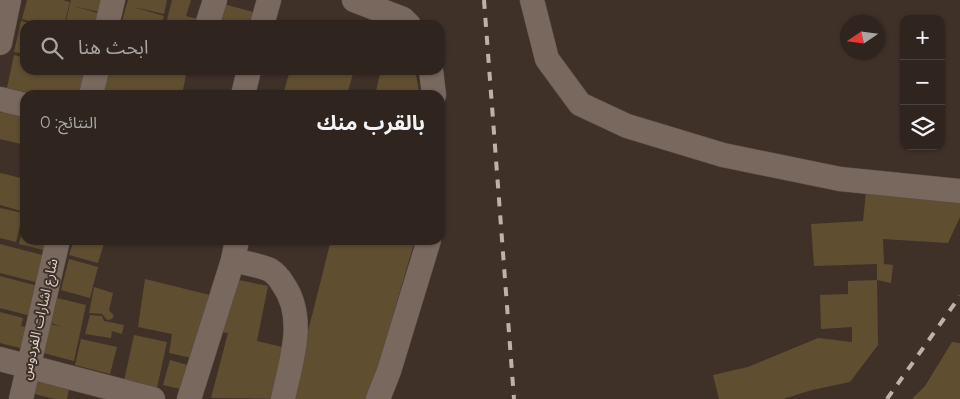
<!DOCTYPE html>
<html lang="ar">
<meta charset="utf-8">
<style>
body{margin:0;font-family:Montserrat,"Noto Sans Arabic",sans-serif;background:#382d27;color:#f1f3f6;direction:rtl}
.controls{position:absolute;right:15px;top:15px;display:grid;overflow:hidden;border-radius:10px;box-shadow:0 1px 4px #0004}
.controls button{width:45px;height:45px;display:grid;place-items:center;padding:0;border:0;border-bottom:1px solid #4b423c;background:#30251e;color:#f1f3f6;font:25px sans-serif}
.compass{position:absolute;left:840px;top:15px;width:45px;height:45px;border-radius:50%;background:#30251e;box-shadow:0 1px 4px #0004;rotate:257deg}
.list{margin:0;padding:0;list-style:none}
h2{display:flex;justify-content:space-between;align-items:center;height:65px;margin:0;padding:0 20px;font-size:21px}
h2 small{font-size:16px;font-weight:400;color:#a8a5a4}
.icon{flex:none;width:28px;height:28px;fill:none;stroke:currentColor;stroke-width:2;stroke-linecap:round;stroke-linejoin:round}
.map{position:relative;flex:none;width:960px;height:399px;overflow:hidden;direction:ltr}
.search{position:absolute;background:#30251e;box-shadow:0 1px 4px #0004;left:20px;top:20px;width:425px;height:55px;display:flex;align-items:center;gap:12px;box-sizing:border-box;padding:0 18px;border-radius:15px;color:#a8a5a4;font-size:19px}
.panel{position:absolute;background:#30251e;box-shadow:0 1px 4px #0004;left:20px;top:90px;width:425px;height:155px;border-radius:15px;direction:rtl}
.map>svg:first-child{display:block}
</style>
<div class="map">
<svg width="960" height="399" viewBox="0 0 960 399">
<rect width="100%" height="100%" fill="#403128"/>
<g fill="#604e31">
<path d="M 27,0 L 63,0 L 70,2 L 64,25 L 44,25 L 22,19 Z"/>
<path d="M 71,0 L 107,0 L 104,13 L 73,6 L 105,15 L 102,25 L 65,25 Z"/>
<path d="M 128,0 L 167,0 L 164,14 L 133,7 L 164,16 L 161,25 L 121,25 Z"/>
<path d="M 172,0 L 191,0 L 186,16 L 199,19 L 197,25 L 166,24 Z"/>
<path d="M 220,3 L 257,13 L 254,25 L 214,25 Z"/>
<path d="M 21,21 L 33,24 L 25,25 L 25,54 L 14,52 Z"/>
<path d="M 14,55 L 25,58 L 25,70 L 79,70 L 93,73 L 88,95 L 39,95 L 7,88 Z"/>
<path d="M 99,70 L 187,70 L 182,95 L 95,95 Z"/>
<path d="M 290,70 L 354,70 L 347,95 L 283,95 Z"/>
<path d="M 381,70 L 415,70 L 419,91 L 429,93 L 429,95 L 375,95 Z"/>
<path d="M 2,106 L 25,111 L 25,145 L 0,139 L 0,114 Z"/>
<path d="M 0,173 L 25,179 L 25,212 L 0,205 Z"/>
<path d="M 866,192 L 960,198 L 960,217 L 948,243 L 883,239 L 884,264 L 893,265 L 891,283 L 877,280 L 877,264 L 814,266 L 811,224 L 863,221 Z"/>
<path d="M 0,208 L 23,213 L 16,242 L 0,238 Z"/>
<path d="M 24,223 L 25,240 L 50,240 L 48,251 L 19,244 Z"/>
<path d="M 74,240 L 105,240 L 98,263 L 69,255 Z"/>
<path d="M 331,240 L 415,240 L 387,336 L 373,399 L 291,399 Z"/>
<path d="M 0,244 L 46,256 L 39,283 L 0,273 Z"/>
<path d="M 69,259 L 98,267 L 90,298 L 61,290 Z"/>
<path d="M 0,276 L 38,286 L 31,316 L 0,308 Z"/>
<path d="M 145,279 L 214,296 L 197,359 L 169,353 L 172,334 L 138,327 Z"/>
<path d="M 233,279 L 268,286 L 257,341 L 299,351 L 287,399 L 211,398 L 228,333 L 221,332 Z"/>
<path d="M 877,280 L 878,345 L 850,382 L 812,390 L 783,399 L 719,399 L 713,375 L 748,367 L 818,338 L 852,342 L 852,327 L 821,329 L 820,295 L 848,294 L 848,281 Z"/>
<path d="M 94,287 L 113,293 L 109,310 L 114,316 L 112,319 L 107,320 L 102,314 L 89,313 Z"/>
<path d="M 57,298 L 86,305 L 74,361 L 43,353 L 50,324 L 63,327 L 51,323 Z"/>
<path d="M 0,312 L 23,318 L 21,326 L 29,328 L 24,349 L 0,343 Z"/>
<path d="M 90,315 L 102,316 L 104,321 L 124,325 L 122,334 L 112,331 L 111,338 L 85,334 Z"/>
<path d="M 134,335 L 167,342 L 157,388 L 124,381 Z"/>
<path d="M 81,339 L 117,347 L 110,374 L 75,365 Z"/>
<path d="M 952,342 L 960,343 L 960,399 L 912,399 L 925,386 Z"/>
<path d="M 170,360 L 191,366 L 185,390 L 163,385 Z"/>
<path d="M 37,371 L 70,384 L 67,399 L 54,399 L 31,393 Z"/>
</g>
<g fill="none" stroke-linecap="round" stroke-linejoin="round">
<g stroke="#594d46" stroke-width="25">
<g id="street">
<path d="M 354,0 L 403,19 L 409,25"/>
<path d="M 532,0 L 547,59 L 580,104 L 627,126 L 723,155 L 840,179 L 960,191"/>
<path d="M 107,25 L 113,0"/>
<path d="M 207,25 L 215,0"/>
<path d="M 262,25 L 269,0"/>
<path d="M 0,43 L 9,0"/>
<path d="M 431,70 L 434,95"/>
<path d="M 91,95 L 97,70"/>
<path d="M 243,95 L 249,70"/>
<path d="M 0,99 L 25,105"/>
<path d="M 233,260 C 244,263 259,265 270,270 C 275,273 280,279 283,284 C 307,318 291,361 283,399"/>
<path d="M 0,359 L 153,399"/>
<path d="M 21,399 L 58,240"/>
<path d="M 189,399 L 233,260 L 237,240"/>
<path d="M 378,399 L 389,371 L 429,240"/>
</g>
</g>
<use href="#street" stroke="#78685e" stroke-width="24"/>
<g stroke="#bcb2ab" stroke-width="4" stroke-dasharray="9 9" stroke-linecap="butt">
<path d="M 484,0 L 514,399"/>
<path d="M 887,399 L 960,296"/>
</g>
</g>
<g text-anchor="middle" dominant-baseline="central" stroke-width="4" stroke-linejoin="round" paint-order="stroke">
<g font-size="14" fill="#dcd3cd" stroke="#403128">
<text transform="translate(39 319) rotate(-77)">شارع اشارات الفردوس</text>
</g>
</g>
</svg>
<div class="controls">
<button>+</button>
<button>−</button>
<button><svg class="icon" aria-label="layers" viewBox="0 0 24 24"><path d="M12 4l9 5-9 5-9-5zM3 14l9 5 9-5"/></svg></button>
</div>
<svg class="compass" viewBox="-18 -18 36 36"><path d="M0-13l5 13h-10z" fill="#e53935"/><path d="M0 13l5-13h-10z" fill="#a8a5a4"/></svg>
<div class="search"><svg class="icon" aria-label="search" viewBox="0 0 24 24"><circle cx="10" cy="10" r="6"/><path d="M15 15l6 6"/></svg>ابحث هنا</div>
<section class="panel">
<h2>بالقرب منك<small>النتائج: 0</small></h2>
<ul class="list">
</ul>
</section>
</div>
